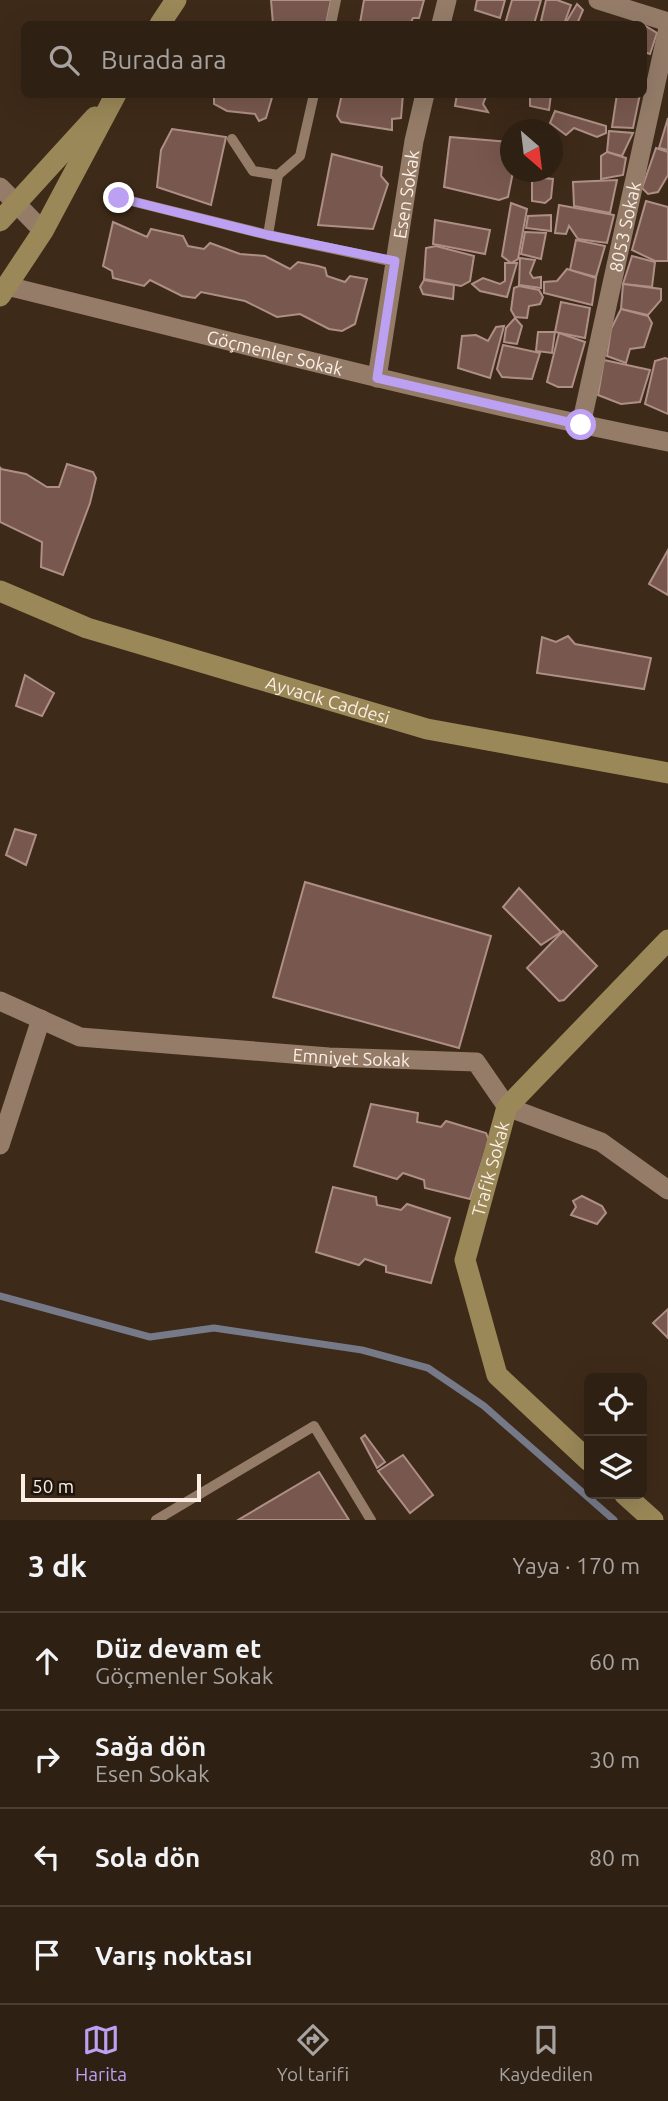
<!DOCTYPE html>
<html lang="tr">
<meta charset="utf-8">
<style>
body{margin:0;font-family:Ubuntu,sans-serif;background:#3a2d21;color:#f1f3f6}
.controls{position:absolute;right:21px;bottom:21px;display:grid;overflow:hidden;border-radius:10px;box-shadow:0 7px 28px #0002}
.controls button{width:63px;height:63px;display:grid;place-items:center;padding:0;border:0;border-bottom:2px solid #493e33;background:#2e2013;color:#f1f3f6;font:35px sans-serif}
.compass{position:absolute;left:500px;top:119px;width:63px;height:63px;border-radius:50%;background:#2e2013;box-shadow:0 7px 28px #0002;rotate:152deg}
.scale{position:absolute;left:21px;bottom:18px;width:180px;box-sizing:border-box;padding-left:7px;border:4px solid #fceee4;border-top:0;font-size:19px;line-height:24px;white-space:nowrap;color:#fceee4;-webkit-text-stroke:5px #1e150d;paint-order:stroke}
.stop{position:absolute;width:21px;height:21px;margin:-16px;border:5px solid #bca0f2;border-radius:50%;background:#fff}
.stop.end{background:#bca0f2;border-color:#fff;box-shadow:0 2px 7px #0008}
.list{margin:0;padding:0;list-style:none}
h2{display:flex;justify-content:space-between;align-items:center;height:91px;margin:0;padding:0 28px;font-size:30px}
h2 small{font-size:23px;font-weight:400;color:#a7a3a0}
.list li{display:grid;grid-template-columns:46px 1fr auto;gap:21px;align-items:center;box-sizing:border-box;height:98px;padding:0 28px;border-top:2px solid #493e33}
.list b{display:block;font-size:26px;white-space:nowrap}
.list p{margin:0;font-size:23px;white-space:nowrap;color:#a7a3a0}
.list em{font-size:23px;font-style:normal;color:#a7a3a0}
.icon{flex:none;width:38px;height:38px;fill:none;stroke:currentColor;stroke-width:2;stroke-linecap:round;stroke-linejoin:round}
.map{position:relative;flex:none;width:668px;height:1520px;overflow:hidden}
.search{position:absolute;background:#2e2013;box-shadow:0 7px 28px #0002;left:21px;right:21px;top:21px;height:77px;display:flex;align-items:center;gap:18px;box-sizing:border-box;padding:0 24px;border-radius:10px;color:#a7a3a0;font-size:26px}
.sheet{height:483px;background:#2e2013}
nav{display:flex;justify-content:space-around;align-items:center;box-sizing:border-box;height:98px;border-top:2px solid #493e33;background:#2e2013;font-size:19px;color:#a7a3a0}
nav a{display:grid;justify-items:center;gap:4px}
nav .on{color:#bca0f2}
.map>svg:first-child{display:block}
</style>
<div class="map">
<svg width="668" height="1520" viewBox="0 0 668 1520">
<rect width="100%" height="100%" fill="#3e2a19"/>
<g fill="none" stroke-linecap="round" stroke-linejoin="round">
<path stroke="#757988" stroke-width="7" d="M 0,1296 L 150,1337 L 214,1328 L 362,1350 L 428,1368 L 484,1406 L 614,1520"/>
</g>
<g fill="#78584e" stroke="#ae8f85" stroke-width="2">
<path d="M 271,0 L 331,0 L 326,24 L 273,24 Z"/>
<path d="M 364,0 L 424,0 L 419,18 L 413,18 L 410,24 L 360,23 Z"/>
<path d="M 477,0 L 505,0 L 500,18 L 475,10 Z"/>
<path d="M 512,0 L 541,0 L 534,24 L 505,24 Z"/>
<path d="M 546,0 L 557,0 L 571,5 L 564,24 L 550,24 L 541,21 Z"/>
<path d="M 577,4 L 583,10 L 577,24 L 565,24 Z"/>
<path d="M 644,25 L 657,33 L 650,54 L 644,52 Z"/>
<path d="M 214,94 L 273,94 L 266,118 L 259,121 L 255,114 L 227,111 L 214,104 Z"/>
<path d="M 342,94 L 403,94 L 401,118 L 392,119 L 392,130 L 341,122 L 337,116 Z"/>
<path d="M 457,94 L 487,94 L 483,104 L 488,112 L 455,106 Z"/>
<path d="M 530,94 L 551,94 L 549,110 L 530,106 Z"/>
<path d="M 617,94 L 640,94 L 633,128 L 612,127 Z"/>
<path d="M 555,111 L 606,126 L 606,133 L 597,137 L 574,128 L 566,135 L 550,123 Z"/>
<path d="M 668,118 L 668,150 L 659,148 Z"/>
<path d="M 172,129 L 226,137 L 211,205 L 157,187 L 161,150 Z"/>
<path d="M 609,131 L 633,133 L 622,156 L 607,152 Z"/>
<path d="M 450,137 L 510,142 L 510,172 L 513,172 L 508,197 L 499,200 L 444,187 Z"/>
<path d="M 656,148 L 668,152 L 668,175 L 658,192 L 648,194 L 642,188 Z"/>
<path d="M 607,152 L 626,158 L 623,175 L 601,179 L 601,156 Z"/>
<path d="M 332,154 L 382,167 L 381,176 L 388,184 L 373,229 L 318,225 Z"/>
<path d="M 532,177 L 553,179 L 551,198 L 545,203 L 532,201 Z"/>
<path d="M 617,180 L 610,213 L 574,206 L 573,182 Z"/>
<path d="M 646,201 L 668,207 L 668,261 L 655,261 L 632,250 Z"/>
<path d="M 511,203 L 527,209 L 518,259 L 511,263 L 502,256 Z"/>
<path d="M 559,205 L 614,215 L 607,243 L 578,239 L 569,226 L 566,234 L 555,233 Z"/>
<path d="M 551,215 L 551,231 L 526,228 L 528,216 Z"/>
<path d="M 435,220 L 490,230 L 485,254 L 433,244 Z"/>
<path d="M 113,222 L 147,237 L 151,229 L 183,236 L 188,246 L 204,249 L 210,243 L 240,254 L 265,256 L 290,269 L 298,262 L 318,266 L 325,268 L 327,276 L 345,282 L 350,276 L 367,279 L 355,324 L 342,331 L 329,329 L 300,314 L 277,317 L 245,301 L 201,292 L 195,298 L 182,296 L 150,280 L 144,286 L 113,278 L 112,271 L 103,266 Z"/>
<path d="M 525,232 L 546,233 L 541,259 L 521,254 Z"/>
<path d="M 576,240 L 605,246 L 596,277 L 570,270 Z"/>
<path d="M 436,246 L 474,256 L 470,281 L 461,286 L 424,279 L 426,248 Z"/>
<path d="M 632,256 L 655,262 L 652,287 L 623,284 Z"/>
<path d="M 520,258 L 535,260 L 530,273 L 533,278 L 541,277 L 541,288 L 519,285 Z"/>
<path d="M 505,263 L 517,263 L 507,297 L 480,291 L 472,284 L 483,278 L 500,284 L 505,281 Z"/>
<path d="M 567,269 L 596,278 L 592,305 L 544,293 L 544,282 L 557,281 Z"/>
<path d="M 424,280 L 454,285 L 453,299 L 423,294 L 420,287 Z"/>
<path d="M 623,284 L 661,289 L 661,300 L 648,315 L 621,309 Z"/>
<path d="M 519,286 L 539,290 L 543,297 L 540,304 L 529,306 L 527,318 L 515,317 L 511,310 L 514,288 Z"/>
<path d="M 561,302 L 590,308 L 585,338 L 555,332 Z"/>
<path d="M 621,309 L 648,316 L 652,323 L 644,347 L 630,349 L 626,363 L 607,356 L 611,329 Z"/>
<path d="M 515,318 L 522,326 L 517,344 L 504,342 L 506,328 Z"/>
<path d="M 504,326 L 490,378 L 458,368 L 462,336 L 476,335 L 488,341 L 496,327 Z"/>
<path d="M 538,332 L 555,332 L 552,353 L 536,351 Z"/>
<path d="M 559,333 L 585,342 L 572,387 L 558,387 L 547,382 Z"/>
<path d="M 503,345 L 540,353 L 532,379 L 502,377 L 497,369 Z"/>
<path d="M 665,358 L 668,359 L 668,414 L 645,404 L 655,361 Z"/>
<path d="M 604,360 L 650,370 L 640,402 L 621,404 L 598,395 Z"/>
<path d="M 67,464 L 93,472 L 96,478 L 90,503 L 63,575 L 41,567 L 42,542 L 0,522 L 0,467 L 1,469 L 26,474 L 47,487 L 59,487 Z"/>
<path d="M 668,550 L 668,595 L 649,584 Z"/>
<path d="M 568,636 L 575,644 L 651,658 L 644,689 L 537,673 L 542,637 L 556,642 Z"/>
<path d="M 25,675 L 54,693 L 42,716 L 16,706 Z"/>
<path d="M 15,829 L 36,835 L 26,865 L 6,855 Z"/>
<path d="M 305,882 L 491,936 L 459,1048 L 273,997 Z"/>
<path d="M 519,888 L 561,932 L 541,945 L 503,907 Z"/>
<path d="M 563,931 L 597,966 L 564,1000 L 559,1001 L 527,968 Z"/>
<path d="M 371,1104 L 418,1113 L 417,1122 L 441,1127 L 446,1121 L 486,1133 L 489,1140 L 470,1199 L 425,1188 L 424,1180 L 403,1173 L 397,1179 L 354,1166 Z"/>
<path d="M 333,1187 L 376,1197 L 377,1205 L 401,1210 L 407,1204 L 450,1218 L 431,1283 L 386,1272 L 386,1266 L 365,1259 L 359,1265 L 316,1252 Z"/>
<path d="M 582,1196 L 602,1206 L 606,1213 L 597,1224 L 571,1215 L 576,1207 L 573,1201 Z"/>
<path d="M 668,1309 L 668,1338 L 653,1323 Z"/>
<path d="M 365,1435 L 385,1462 L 377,1468 L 361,1438 Z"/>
<path d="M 403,1455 L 433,1495 L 410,1513 L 378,1471 Z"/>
<path d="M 319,1472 L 349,1520 L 238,1520 Z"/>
</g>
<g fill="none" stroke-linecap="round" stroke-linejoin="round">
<g stroke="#947c68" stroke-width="10">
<path d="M 331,24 L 336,0"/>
<path d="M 314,94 L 300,156 L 278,175 L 268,235 L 395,262"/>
<path d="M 232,139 L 253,171 L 278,175"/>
<path d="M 119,198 L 268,235"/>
<path d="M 156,1520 L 314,1426 L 371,1520"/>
</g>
<g stroke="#947c68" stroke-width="19">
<path d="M 598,0 L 668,22"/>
<path d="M 441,24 L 447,0"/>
<path d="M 0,187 L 43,231"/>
<path id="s1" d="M 7,286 C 227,340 446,398 668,442"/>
<path id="s2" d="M 377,378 L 414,141 L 425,94"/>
<path id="s3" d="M 581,425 L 668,28"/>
<path id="s4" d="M 0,1001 L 80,1037 L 329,1057 L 476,1062 L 507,1107 L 601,1142 L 668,1190"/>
<path d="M 0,1145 L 41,1019"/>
</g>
<g stroke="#9a8858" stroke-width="21">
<path d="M 160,24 L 176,0"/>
<path d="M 0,221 L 95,117"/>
<path d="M 0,296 L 43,231 L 116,94"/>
<path id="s5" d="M 0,591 L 87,628 L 427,729 L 668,773"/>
<path id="s6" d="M 589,1461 L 497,1375 L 465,1260 L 507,1107 L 668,940"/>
<path d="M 624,1494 L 653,1520"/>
</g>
</g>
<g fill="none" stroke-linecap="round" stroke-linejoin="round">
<path stroke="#bca0f2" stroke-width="9" d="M 119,198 L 268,235 L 395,261 L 377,378 L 581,425"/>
</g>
<g text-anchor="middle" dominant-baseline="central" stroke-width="5" stroke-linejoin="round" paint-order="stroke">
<g font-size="18" fill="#fceee4" stroke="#1e150d">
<text stroke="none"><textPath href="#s2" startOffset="186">Esen Sokak</textPath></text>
<text stroke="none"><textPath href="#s3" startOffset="203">8053 Sokak</textPath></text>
<text stroke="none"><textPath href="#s1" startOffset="276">Göçmenler Sokak</textPath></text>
<text stroke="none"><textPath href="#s5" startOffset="346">Ayvacık Caddesi</textPath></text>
<text stroke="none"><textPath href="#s4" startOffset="360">Emniyet Sokak</textPath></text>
<text stroke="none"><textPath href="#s6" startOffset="340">Trafik Sokak</textPath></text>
</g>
</g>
</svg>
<div class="controls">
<button><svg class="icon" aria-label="locate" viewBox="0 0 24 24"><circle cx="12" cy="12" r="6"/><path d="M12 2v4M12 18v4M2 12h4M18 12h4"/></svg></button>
<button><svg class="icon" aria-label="layers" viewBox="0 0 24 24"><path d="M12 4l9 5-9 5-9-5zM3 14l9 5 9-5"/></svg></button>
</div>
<svg class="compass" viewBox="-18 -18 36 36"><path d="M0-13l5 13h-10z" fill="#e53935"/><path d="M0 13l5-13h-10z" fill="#a7a3a0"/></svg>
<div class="scale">50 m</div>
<div class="stop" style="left:581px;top:425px"></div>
<div class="stop end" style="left:119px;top:198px"></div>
<div class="search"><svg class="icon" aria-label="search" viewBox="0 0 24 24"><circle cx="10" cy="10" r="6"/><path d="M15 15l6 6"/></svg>Burada ara</div>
</div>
<section class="sheet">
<h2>3 dk<small>Yaya · 170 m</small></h2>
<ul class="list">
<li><svg class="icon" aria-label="ahead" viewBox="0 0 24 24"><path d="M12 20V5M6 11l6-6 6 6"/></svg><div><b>Düz devam et</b><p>Göçmenler Sokak</p></div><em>60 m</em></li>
<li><svg class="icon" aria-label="right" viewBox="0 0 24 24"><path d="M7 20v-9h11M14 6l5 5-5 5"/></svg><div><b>Sağa dön</b><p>Esen Sokak</p></div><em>30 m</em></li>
<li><svg class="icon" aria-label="left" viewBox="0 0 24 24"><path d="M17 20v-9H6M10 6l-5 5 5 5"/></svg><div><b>Sola dön</b></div><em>80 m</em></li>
<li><svg class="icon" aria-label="arrive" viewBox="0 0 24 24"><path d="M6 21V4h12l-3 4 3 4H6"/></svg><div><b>Varış noktası</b></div></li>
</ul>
</section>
<nav>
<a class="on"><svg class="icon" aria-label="map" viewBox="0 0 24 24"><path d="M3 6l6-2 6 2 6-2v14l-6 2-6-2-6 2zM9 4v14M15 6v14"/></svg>Harita</a>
<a><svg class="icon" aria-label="directions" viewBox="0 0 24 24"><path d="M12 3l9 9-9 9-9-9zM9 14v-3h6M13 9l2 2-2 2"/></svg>Yol tarifi</a>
<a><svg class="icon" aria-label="saved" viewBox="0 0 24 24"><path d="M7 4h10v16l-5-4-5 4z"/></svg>Kaydedilen</a>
</nav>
